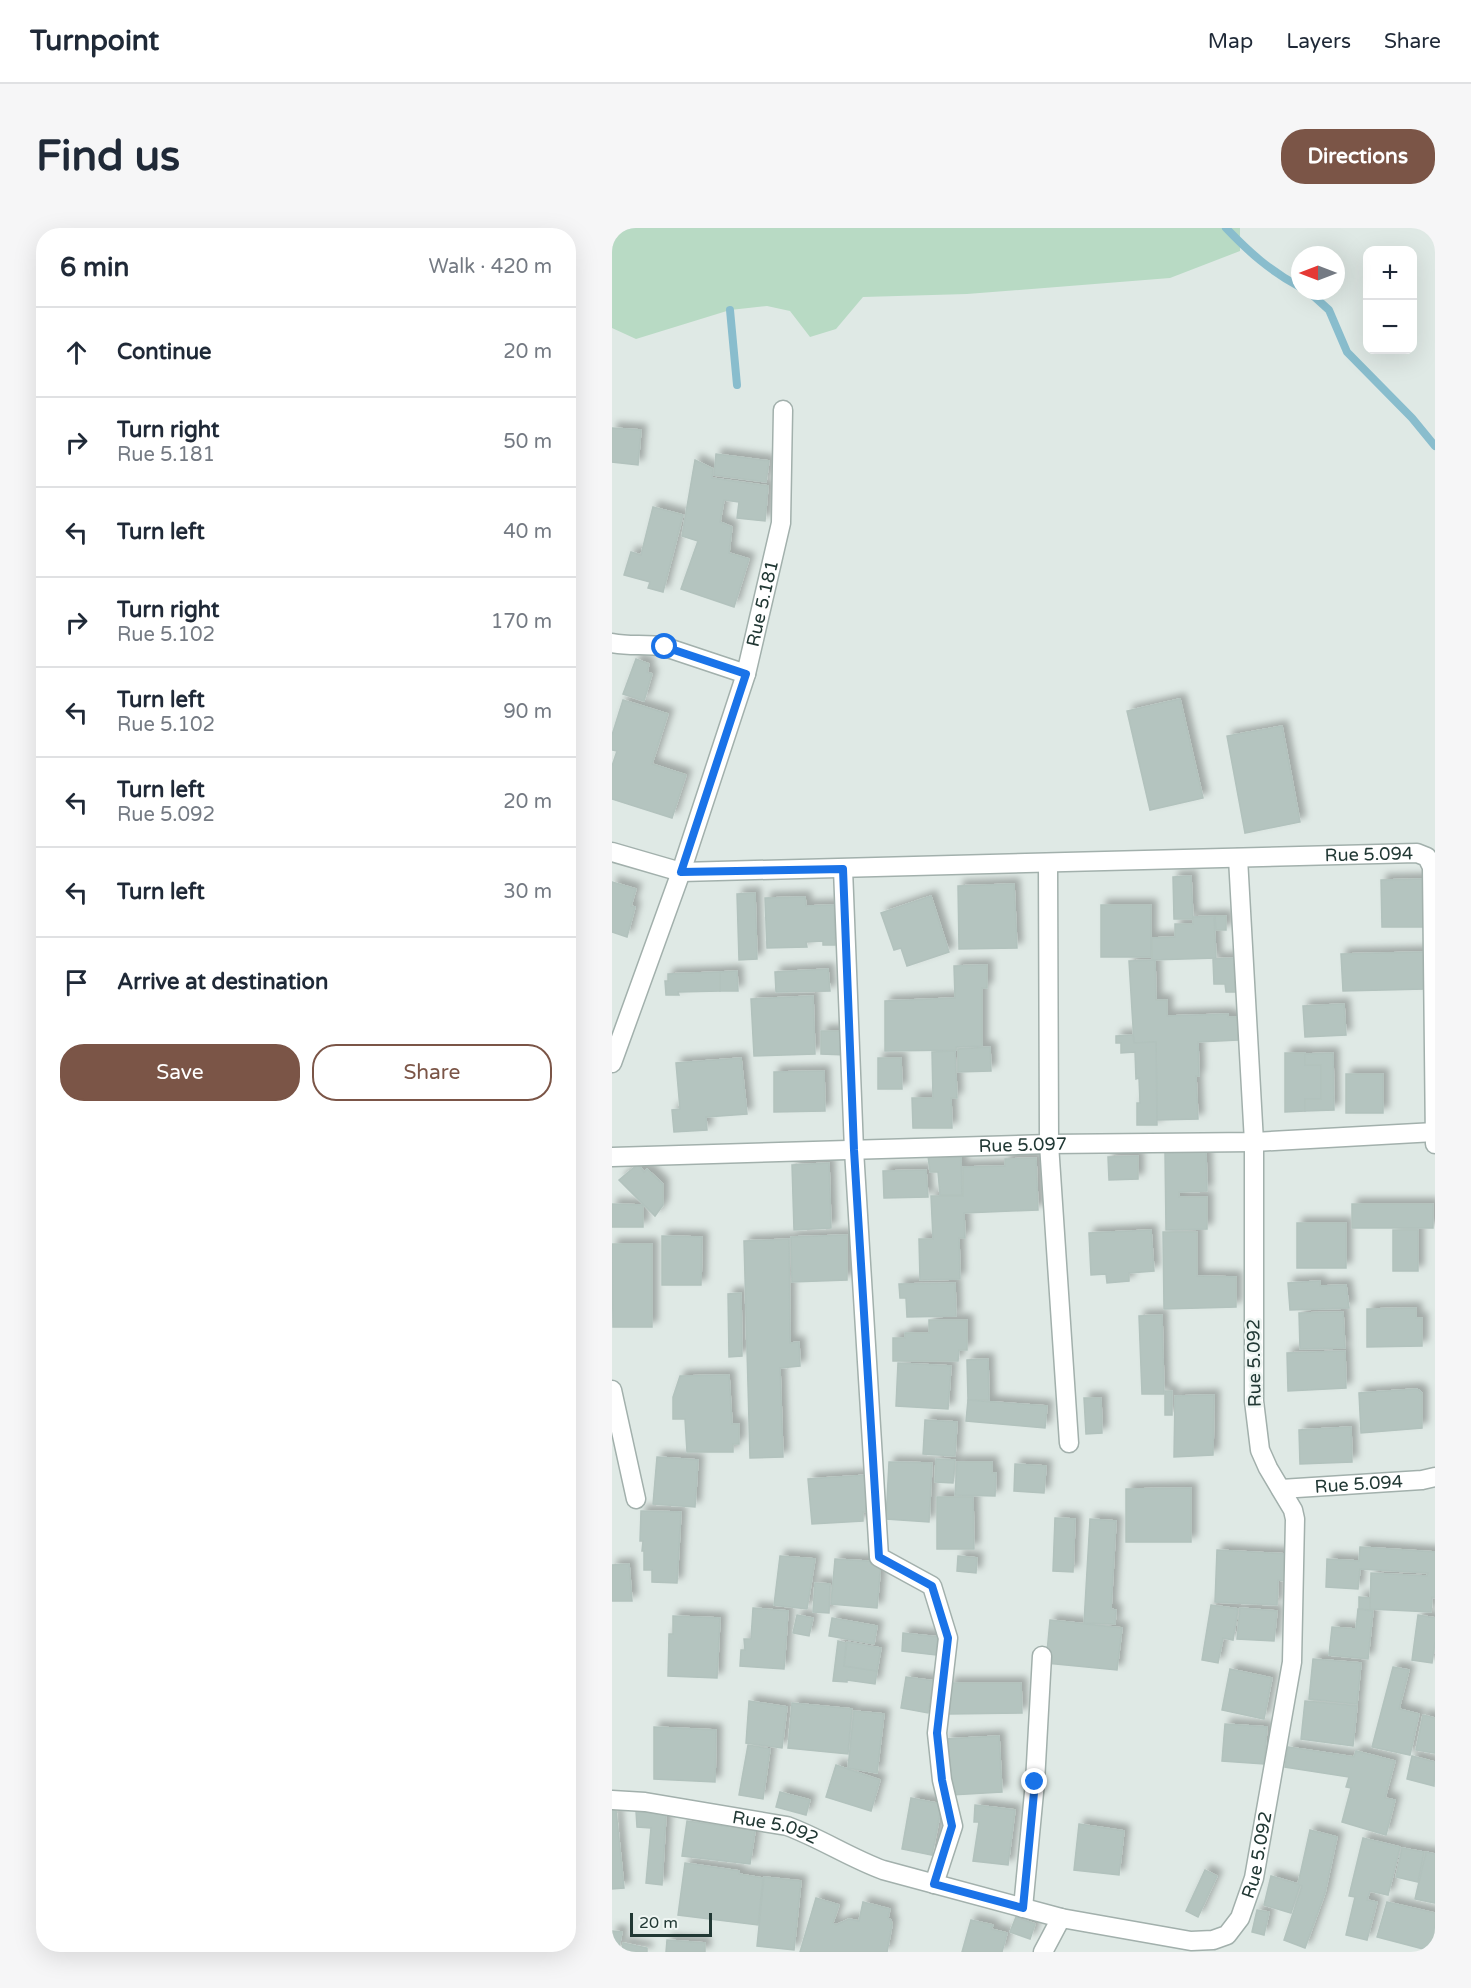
<!DOCTYPE html>
<meta charset="utf-8">
<style>
body{margin:0;font-family:"Varela Round",sans-serif;background:#f6f6f7;color:#1f2937}
.controls{position:absolute;right:18px;top:18px;display:grid;overflow:hidden;border-radius:12px;box-shadow:0 6px 24px #0002}
.controls button{width:54px;height:54px;display:grid;place-items:center;padding:0;border:0;border-bottom:2px solid #e0e1e3;background:#fff;color:#1f2937;font:30px sans-serif}
.compass{position:absolute;left:679px;top:18px;width:54px;height:54px;border-radius:50%;background:#fff;box-shadow:0 6px 24px #0002;rotate:270deg}
.scale{position:absolute;left:18px;bottom:15px;width:82px;box-sizing:border-box;padding-left:6px;border:3px solid #213834;border-top:0;font-size:16px;line-height:21px;white-space:nowrap;color:#213834;-webkit-text-stroke:4px #eff6f3;paint-order:stroke}
.stop{position:absolute;width:18px;height:18px;margin:-14px;border:4px solid #1a73e8;border-radius:50%;background:#fff}
.stop.end{background:#1a73e8;border-color:#fff;box-shadow:0 2px 6px #0008}
.list{margin:0;padding:0;list-style:none}
h2{display:flex;justify-content:space-between;align-items:center;height:78px;margin:0;padding:0 24px;font-size:26px}
h2 small{font-size:20px;font-weight:400;color:#747a83}
.list li{display:grid;grid-template-columns:39px 1fr auto;gap:18px;align-items:center;box-sizing:border-box;height:90px;padding:0 24px;border-top:2px solid #e0e1e3}
.list b{display:block;font-size:22px;white-space:nowrap}
.list p{margin:0;font-size:20px;white-space:nowrap;color:#747a83}
.list em{font-size:20px;font-style:normal;color:#747a83}
.actions{display:flex;gap:12px;padding:18px 24px}
.actions a{flex:1;padding:14px 0;border:2px solid #7b5547;border-radius:24px;text-align:center;font-size:21px;color:#7b5547}
.actions .main{background:#7b5547;color:#fff}
.icon{flex:none;width:33px;height:33px;fill:none;stroke:currentColor;stroke-width:2;stroke-linecap:round;stroke-linejoin:round}
.map{position:relative;flex:none;width:823px;height:1724px;overflow:hidden;border-radius:24px}
header{display:flex;align-items:center;gap:36px;box-sizing:border-box;height:84px;padding:0 30px;background:#fff;border-bottom:2px solid #e0e1e3}
header strong{font-size:28px}
nav{display:flex;gap:33px;margin-inline-start:auto;font-size:21px}
.intro{display:flex;align-items:center;justify-content:space-between;box-sizing:border-box;height:144px;padding:0 36px}
h1{margin:0;font-size:42px}
.button{padding:15px 27px;border-radius:24px;background:#7b5547;color:#fff;font-size:21px;font-weight:700}
main{display:flex;gap:36px;padding:0 36px}
aside{flex:1;background:#fff;border-radius:24px;box-shadow:0 6px 24px #0002}
.map>svg:first-child{display:block}
</style>
<header>
<strong>Turnpoint</strong>
<nav><a>Map</a><a>Layers</a><a>Share</a></nav>
</header>
<div class="intro"><h1>Find us</h1><a class="button">Directions</a></div>
<main>
<aside>
<h2>6 min<small>Walk · 420 m</small></h2>
<ul class="list">
<li><svg class="icon" aria-label="ahead" viewBox="0 0 24 24"><path d="M12 20V5M6 11l6-6 6 6"/></svg><div><b>Continue</b></div><em>20 m</em></li>
<li><svg class="icon" aria-label="right" viewBox="0 0 24 24"><path d="M7 20v-9h11M14 6l5 5-5 5"/></svg><div><b>Turn right</b><p>Rue 5.181</p></div><em>50 m</em></li>
<li><svg class="icon" aria-label="left" viewBox="0 0 24 24"><path d="M17 20v-9H6M10 6l-5 5 5 5"/></svg><div><b>Turn left</b></div><em>40 m</em></li>
<li><svg class="icon" aria-label="right" viewBox="0 0 24 24"><path d="M7 20v-9h11M14 6l5 5-5 5"/></svg><div><b>Turn right</b><p>Rue 5.102</p></div><em>170 m</em></li>
<li><svg class="icon" aria-label="left" viewBox="0 0 24 24"><path d="M17 20v-9H6M10 6l-5 5 5 5"/></svg><div><b>Turn left</b><p>Rue 5.102</p></div><em>90 m</em></li>
<li><svg class="icon" aria-label="left" viewBox="0 0 24 24"><path d="M17 20v-9H6M10 6l-5 5 5 5"/></svg><div><b>Turn left</b><p>Rue 5.092</p></div><em>20 m</em></li>
<li><svg class="icon" aria-label="left" viewBox="0 0 24 24"><path d="M17 20v-9H6M10 6l-5 5 5 5"/></svg><div><b>Turn left</b></div><em>30 m</em></li>
<li><svg class="icon" aria-label="arrive" viewBox="0 0 24 24"><path d="M6 21V4h12l-3 4 3 4H6"/></svg><div><b>Arrive at destination</b></div></li>
</ul>
<div class="actions"><a class="main">Save</a><a>Share</a></div>
</aside>
<div class="map">
<svg width="823" height="1724" viewBox="0 0 823 1724">
<defs>
<filter id="shadow"><feDropShadow dx="5.5" dy="-5.5" stdDeviation="3" flood-color="#0004"/></filter>
</defs>
<rect width="100%" height="100%" fill="#dfe9e5"/>
<path fill="#b8dac4" d="M 0,0 L 628,0 L 628,23 L 558,50 L 355,66 L 251,69 L 224,101 L 198,109 L 178,83 L 155,78 L 118,82 L 24,111 L 0,100 Z"/>
<g fill="none" stroke-linecap="round" stroke-linejoin="round">
<g stroke="#89bdcd" stroke-width="8">
<path d="M 614,0 C 638,25 657,42 688,59"/>
<path d="M 696,63 L 717,82 L 735,124 L 800,190 L 823,218"/>
<path d="M 118,82 L 125,157"/>
</g>
</g>
<g fill="#b4c4bf" stroke="#b2c2bd" stroke-width="1.5" filter="url(#shadow)">
<path d="M 0,200 L 29,202 L 26,237 L 0,234 Z"/>
<path d="M 104,226 L 157,233 L 154,254 L 102,247 Z"/>
<path d="M 83,232 L 101,241 L 100,250 L 156,258 L 153,293 L 125,290 L 127,274 L 112,272 L 108,294 L 120,299 L 117,325 L 137,331 L 122,379 L 69,361 L 86,313 L 70,308 Z"/>
<path d="M 41,279 L 71,287 L 51,364 L 36,360 L 38,354 L 12,347 L 19,324 L 29,327 Z"/>
<path d="M 24,431 L 37,436 L 35,444 L 40,446 L 32,473 L 11,466 Z"/>
<path d="M 568,471 L 591,570 L 538,582 L 515,483 Z"/>
<path d="M 11,472 L 56,486 L 40,536 L 74,547 L 60,590 L 0,571 L 0,538 L 5,523 L 0,522 L 0,507 Z"/>
<path d="M 670,498 L 688,594 L 633,605 L 615,508 Z"/>
<path d="M 579,648 L 581,691 L 562,691 L 561,649 Z"/>
<path d="M 812,651 L 813,699 L 770,699 L 769,652 Z"/>
<path d="M 0,654 L 24,661 L 19,678 L 23,679 L 15,709 L 0,704 Z"/>
<path d="M 402,656 L 405,720 L 347,721 L 346,658 Z"/>
<path d="M 143,665 L 145,731 L 127,732 L 125,666 Z"/>
<path d="M 319,668 L 337,724 L 295,738 L 289,720 L 282,722 L 269,685 Z"/>
<path d="M 193,669 L 194,678 L 222,677 L 223,717 L 211,717 L 211,713 L 194,714 L 195,719 L 155,720 L 153,670 Z"/>
<rect x="489" y="677" width="50" height="52"/>
<path d="M 602,688 L 604,730 L 540,732 L 540,710 L 563,709 L 563,696 L 581,696 L 581,689 Z"/>
<path d="M 603,688 L 614,688 L 614,702 L 604,702 Z"/>
<path d="M 812,724 L 813,761 L 731,763 L 729,726 Z"/>
<path d="M 624,730 L 625,764 L 614,764 L 613,756 L 602,756 L 601,731 Z"/>
<path d="M 543,732 L 544,772 L 555,772 L 555,788 L 616,786 L 616,789 L 626,789 L 626,812 L 586,814 L 587,848 L 584,848 L 586,891 L 545,892 L 544,814 L 522,815 L 517,733 Z"/>
<path d="M 375,737 L 375,760 L 370,760 L 370,818 L 344,819 L 344,822 L 273,823 L 273,773 L 343,770 L 342,738 Z"/>
<path d="M 216,741 L 218,763 L 164,764 L 163,744 Z"/>
<path d="M 125,743 L 126,763 L 108,763 L 108,744 Z"/>
<path d="M 108,744 L 108,763 L 66,764 L 67,767 L 54,767 L 53,753 L 56,753 L 56,746 Z"/>
<path d="M 201,768 L 203,826 L 142,828 L 139,771 Z"/>
<path d="M 732,776 L 734,807 L 693,809 L 691,778 Z"/>
<path d="M 209,803 L 234,803 L 234,827 L 209,826 Z"/>
<path d="M 521,807 L 522,815 L 544,814 L 545,897 L 525,897 L 525,875 L 528,875 L 527,850 L 524,851 L 523,824 L 509,825 L 509,815 L 504,815 L 504,808 Z"/>
<path d="M 378,819 L 379,843 L 346,844 L 346,821 Z"/>
<path d="M 343,823 L 345,870 L 339,870 L 340,900 L 301,900 L 300,870 L 321,870 L 320,824 Z"/>
<path d="M 673,825 L 693,825 L 693,837 L 709,837 L 709,871 L 693,871 L 693,883 L 673,884 Z"/>
<path d="M 721,825 L 722,882 L 693,883 L 693,871 L 709,871 L 709,837 L 693,837 L 693,826 Z"/>
<path d="M 129,830 L 135,886 L 94,889 L 95,902 L 62,904 L 60,882 L 68,881 L 64,835 Z"/>
<path d="M 266,830 L 289,830 L 290,861 L 266,861 Z"/>
<path d="M 212,843 L 213,883 L 162,884 L 162,844 Z"/>
<rect x="734" y="846" width="37" height="39"/>
<path d="M 553,924 L 594,924 L 595,963 L 567,964 L 567,969 L 595,969 L 595,1001 L 554,1002 Z"/>
<path d="M 349,927 L 350,967 L 328,967 L 326,944 L 318,944 L 316,928 Z"/>
<path d="M 526,928 L 526,951 L 497,952 L 496,929 Z"/>
<path d="M 424,930 L 426,982 L 352,985 L 353,1010 L 347,1010 L 348,1051 L 308,1052 L 307,1011 L 321,1011 L 319,968 L 351,968 L 351,939 L 393,938 L 393,931 Z"/>
<path d="M 217,935 L 219,1000 L 182,1002 L 180,937 Z"/>
<path d="M 26,936 L 32,944 L 35,941 L 51,956 L 51,977 L 43,988 L 7,952 Z"/>
<path d="M 314,942 L 316,969 L 272,970 L 271,943 Z"/>
<path d="M 0,976 L 31,977 L 31,999 L 0,999 Z"/>
<rect x="740" y="976" width="81" height="24"/>
<rect x="685" y="995" width="49" height="45"/>
<path d="M 539,1002 L 542,1043 L 517,1045 L 517,1053 L 495,1055 L 494,1046 L 479,1047 L 477,1005 Z"/>
<rect x="781" y="1002" width="25" height="41"/>
<path d="M 551,1004 L 585,1004 L 585,1048 L 624,1049 L 624,1079 L 552,1081 Z"/>
<path d="M 235,1007 L 235,1052 L 180,1054 L 179,1009 Z"/>
<path d="M 50,1008 L 90,1009 L 89,1057 L 50,1057 Z"/>
<path d="M 177,1011 L 178,1115 L 187,1114 L 188,1138 L 168,1140 L 171,1229 L 138,1230 L 132,1013 Z"/>
<path d="M 0,1016 L 40,1016 L 40,1099 L 1,1099 Z"/>
<path d="M 708,1053 L 708,1058 L 734,1057 L 737,1080 L 678,1082 L 676,1055 Z"/>
<path d="M 343,1055 L 344,1088 L 295,1089 L 294,1070 L 288,1070 L 287,1056 Z"/>
<path d="M 129,1065 L 130,1128 L 117,1129 L 116,1066 Z"/>
<path d="M 804,1080 L 804,1090 L 810,1090 L 810,1118 L 755,1119 L 755,1081 Z"/>
<path d="M 731,1084 L 733,1120 L 688,1121 L 687,1085 Z"/>
<path d="M 550,1087 L 552,1166 L 530,1166 L 527,1088 Z"/>
<path d="M 317,1092 L 355,1092 L 355,1122 L 347,1122 L 346,1133 L 281,1133 L 281,1110 L 293,1110 L 293,1105 L 317,1105 Z"/>
<path d="M 733,1123 L 734,1160 L 676,1163 L 675,1125 Z"/>
<path d="M 376,1131 L 377,1172 L 356,1172 L 355,1132 Z"/>
<path d="M 286,1135 L 339,1138 L 336,1181 L 284,1178 Z"/>
<path d="M 117,1147 L 120,1196 L 127,1196 L 127,1216 L 121,1216 L 121,1224 L 75,1224 L 73,1191 L 61,1191 L 61,1169 L 68,1148 Z"/>
<path d="M 803,1161 L 807,1162 L 810,1165 L 810,1200 L 749,1205 L 747,1165 Z"/>
<rect x="553" y="1163" width="7" height="24"/>
<path d="M 602,1167 L 601,1227 L 562,1229 L 563,1168 Z"/>
<path d="M 472,1170 L 489,1170 L 490,1205 L 474,1206 Z"/>
<path d="M 356,1172 L 435,1178 L 433,1200 L 354,1193 Z"/>
<path d="M 313,1192 L 345,1194 L 343,1228 L 311,1226 Z"/>
<path d="M 739,1199 L 740,1234 L 688,1236 L 687,1202 Z"/>
<path d="M 45,1229 L 86,1232 L 83,1279 L 41,1276 Z"/>
<path d="M 324,1231 L 343,1232 L 341,1255 L 323,1254 Z"/>
<path d="M 277,1234 L 320,1235 L 317,1294 L 274,1291 Z"/>
<path d="M 345,1234 L 380,1234 L 380,1245 L 384,1245 L 383,1268 L 343,1267 Z"/>
<path d="M 403,1236 L 434,1238 L 432,1265 L 402,1263 Z"/>
<path d="M 256,1247 L 258,1284 L 251,1284 L 251,1293 L 200,1296 L 196,1251 Z"/>
<path d="M 579,1260 L 579,1314 L 514,1314 L 514,1261 Z"/>
<path d="M 325,1269 L 361,1269 L 362,1321 L 325,1321 Z"/>
<path d="M 29,1283 L 69,1284 L 65,1355 L 40,1354 L 40,1342 L 32,1342 L 32,1323 L 30,1323 L 31,1313 L 28,1313 Z"/>
<path d="M 443,1290 L 463,1291 L 461,1344 L 441,1343 Z"/>
<path d="M 478,1291 L 504,1293 L 499,1381 L 504,1382 L 503,1396 L 472,1395 Z"/>
<path d="M 748,1319 L 823,1324 L 823,1370 L 820,1369 L 819,1384 L 758,1381 L 759,1345 L 815,1348 L 816,1345 L 748,1341 L 746,1361 L 714,1359 L 715,1331 L 747,1333 Z"/>
<path d="M 605,1322 L 675,1326 L 673,1353 L 666,1352 L 665,1377 L 603,1374 Z"/>
<path d="M 168,1328 L 203,1331 L 195,1381 L 162,1377 Z"/>
<path d="M 346,1328 L 365,1330 L 364,1345 L 345,1343 Z"/>
<path d="M 223,1331 L 269,1334 L 265,1380 L 219,1376 Z"/>
<path d="M 17,1336 L 20,1373 L 0,1373 L 0,1337 Z"/>
<path d="M 203,1355 L 218,1356 L 217,1385 L 201,1384 Z"/>
<path d="M 747,1369 L 758,1370 L 758,1382 L 747,1381 Z"/>
<path d="M 599,1377 L 626,1381 L 621,1412 L 611,1410 L 606,1435 L 590,1432 Z"/>
<path d="M 141,1380 L 176,1383 L 172,1441 L 128,1438 L 129,1422 L 133,1422 L 132,1411 L 139,1411 Z"/>
<path d="M 628,1380 L 665,1383 L 662,1413 L 625,1411 Z"/>
<path d="M 746,1381 L 761,1383 L 756,1431 L 717,1427 L 720,1399 L 744,1401 Z"/>
<path d="M 185,1387 L 201,1390 L 197,1408 L 181,1405 Z"/>
<path d="M 806,1387 L 823,1390 L 823,1414 L 820,1435 L 800,1432 Z"/>
<path d="M 61,1388 L 108,1390 L 105,1450 L 56,1448 L 57,1406 L 61,1406 Z"/>
<path d="M 220,1390 L 265,1398 L 262,1416 L 217,1408 Z"/>
<path d="M 438,1392 L 510,1400 L 505,1442 L 434,1435 Z"/>
<path d="M 291,1405 L 326,1409 L 324,1427 L 290,1423 Z"/>
<path d="M 226,1413 L 234,1415 L 232,1438 L 265,1443 L 263,1456 L 235,1452 L 235,1454 L 221,1453 Z"/>
<path d="M 235,1414 L 269,1420 L 265,1443 L 232,1438 Z"/>
<path d="M 701,1431 L 749,1435 L 745,1476 L 697,1471 Z"/>
<path d="M 781,1439 L 797,1442 L 787,1481 L 807,1486 L 798,1527 L 760,1519 Z"/>
<path d="M 618,1441 L 660,1450 L 652,1491 L 610,1482 Z"/>
<path d="M 294,1449 L 322,1453 L 316,1485 L 289,1480 Z"/>
<path d="M 337,1455 L 409,1455 L 410,1485 L 337,1486 Z"/>
<path d="M 137,1473 L 175,1479 L 170,1520 L 134,1515 Z"/>
<path d="M 693,1473 L 745,1478 L 741,1518 L 689,1511 Z"/>
<path d="M 180,1475 L 240,1481 L 236,1526 L 176,1520 Z"/>
<path d="M 242,1483 L 272,1486 L 265,1545 L 236,1540 Z"/>
<path d="M 811,1487 L 823,1490 L 823,1525 L 804,1522 Z"/>
<path d="M 613,1496 L 655,1499 L 652,1536 L 610,1533 Z"/>
<path d="M 42,1499 L 104,1502 L 103,1554 L 42,1551 Z"/>
<path d="M 387,1508 L 390,1564 L 339,1567 L 334,1511 Z"/>
<path d="M 136,1517 L 158,1521 L 151,1571 L 127,1567 Z"/>
<path d="M 676,1519 L 742,1529 L 744,1523 L 783,1533 L 773,1570 L 783,1572 L 774,1607 L 730,1594 L 739,1560 L 734,1559 L 737,1549 L 673,1539 Z"/>
<path d="M 800,1528 L 823,1534 L 822,1558 L 795,1551 Z"/>
<path d="M 224,1537 L 268,1552 L 259,1583 L 214,1569 Z"/>
<path d="M 168,1564 L 198,1572 L 194,1587 L 164,1579 Z"/>
<path d="M 299,1570 L 330,1576 L 320,1627 L 290,1621 Z"/>
<path d="M 363,1577 L 403,1582 L 396,1637 L 361,1633 L 367,1594 L 362,1594 Z"/>
<path d="M 0,1582 L 4,1582 L 12,1660 L 0,1661 Z"/>
<path d="M 24,1583 L 54,1586 L 50,1657 L 34,1655 L 39,1600 L 25,1599 Z"/>
<path d="M 75,1593 L 116,1599 L 116,1594 L 144,1597 L 138,1636 L 70,1628 Z"/>
<path d="M 467,1596 L 512,1603 L 507,1647 L 462,1642 Z"/>
<path d="M 698,1602 L 725,1609 L 713,1665 L 693,1720 L 672,1712 L 690,1658 L 688,1657 L 679,1685 L 652,1677 L 659,1648 L 686,1656 Z"/>
<path d="M 751,1610 L 788,1619 L 776,1667 L 758,1663 L 755,1672 L 765,1674 L 755,1712 L 734,1707 L 743,1669 L 737,1668 Z"/>
<path d="M 790,1620 L 812,1624 L 806,1654 L 784,1649 Z"/>
<path d="M 814,1624 L 823,1626 L 823,1675 L 803,1671 Z"/>
<path d="M 73,1635 L 127,1643 L 127,1646 L 151,1650 L 146,1697 L 66,1687 Z"/>
<path d="M 593,1642 L 605,1648 L 586,1689 L 574,1683 Z"/>
<path d="M 152,1649 L 189,1653 L 182,1722 L 145,1718 Z"/>
<path d="M 204,1670 L 227,1677 L 221,1695 L 224,1697 L 237,1691 L 247,1693 L 251,1674 L 278,1681 L 276,1690 L 279,1692 L 280,1697 L 275,1724 L 188,1724 Z"/>
<path d="M 775,1674 L 823,1685 L 823,1708 L 819,1723 L 765,1709 Z"/>
<path d="M 645,1682 L 657,1684 L 652,1707 L 640,1704 Z"/>
<path d="M 404,1689 L 423,1696 L 418,1711 L 398,1704 Z"/>
<path d="M 359,1692 L 381,1697 L 379,1701 L 395,1705 L 390,1724 L 350,1724 Z"/>
<path d="M 0,1703 L 10,1704 L 6,1724 L 0,1724 Z"/>
<path d="M 55,1712 L 93,1715 L 93,1724 L 54,1724 Z"/>
<path d="M 11,1715 L 35,1720 L 35,1724 L 10,1724 Z"/>
</g>
<g fill="none" stroke-linecap="round" stroke-linejoin="round">
<g stroke="#a2b0ac" stroke-width="21">
<g id="minor">
<path d="M 0,415 C 18,419 35,415 53,419 L 134,446"/>
<path id="s1" d="M 0,624 L 69,644 L 805,625 L 815,629 L 820,639 L 823,916"/>
<path d="M 436,635 L 437,916 L 457,1215"/>
<path d="M 231,641 L 242,922 L 267,1329 L 320,1358 L 336,1410 L 325,1505 L 330,1552 L 341,1598 L 322,1656"/>
<path id="s2" d="M 0,835 L 69,644 L 134,446 L 169,295 L 171,182"/>
<path id="s3" d="M 0,929 L 437,916 L 642,914 L 823,904"/>
<path d="M 0,1162 L 24,1271"/>
<path id="s4" d="M 669,1261 L 810,1252 L 823,1249"/>
<path id="s5" d="M 0,1572 L 33,1574 L 175,1598 C 208,1610 238,1630 271,1642 L 449,1690 L 579,1713 L 601,1712 L 615,1707 L 628,1690 L 642,1650 L 680,1434 L 683,1291 L 681,1282 L 656,1240 L 648,1222 L 642,1173 L 642,914 L 626,630"/>
<path d="M 411,1680 L 423,1554 L 430,1428"/>
<path d="M 431,1724 L 449,1690"/>
</g>
</g>
<use href="#minor" stroke="#fff" stroke-width="18"/>
</g>
<g fill="none" stroke-linecap="round" stroke-linejoin="round">
<path stroke="#1a73e8" stroke-width="8" d="M 53,419 L 134,446 L 69,644 L 231,641 L 242,922 L 267,1329 L 320,1358 L 336,1410 L 325,1505 L 330,1552 L 340,1598 L 322,1656 L 411,1680 L 423,1554"/>
</g>
<g text-anchor="middle" dominant-baseline="central" stroke-width="5" stroke-linejoin="round" paint-order="stroke">
<g font-size="18" fill="#213834" stroke="#eff6f3">
<text stroke="none"><textPath href="#s2" startOffset="484">Rue 5.181</textPath></text>
<text stroke="none"><textPath href="#s1" startOffset="760">Rue 5.094</textPath></text>
<text stroke="none"><textPath href="#s3" startOffset="411">Rue 5.097</textPath></text>
<text transform="translate(642 1135) rotate(-91)">Rue 5.092</text>
<text stroke="none"><textPath href="#s4" startOffset="78">Rue 5.094</textPath></text>
<text stroke="none"><textPath href="#s5" startOffset="166">Rue 5.092</textPath></text>
<text stroke="none"><textPath href="#s5" startOffset="723">Rue 5.092</textPath></text>
</g>
</g>
</svg>
<div class="controls">
<button>+</button>
<button>−</button>
</div>
<svg class="compass" viewBox="-18 -18 36 36"><path d="M0-13l5 13h-10z" fill="#e53935"/><path d="M0 13l5-13h-10z" fill="#747a83"/></svg>
<div class="scale">20 m</div>
<div class="stop" style="left:53px;top:419px"></div>
<div class="stop end" style="left:423px;top:1554px"></div>
</div>
</main>
